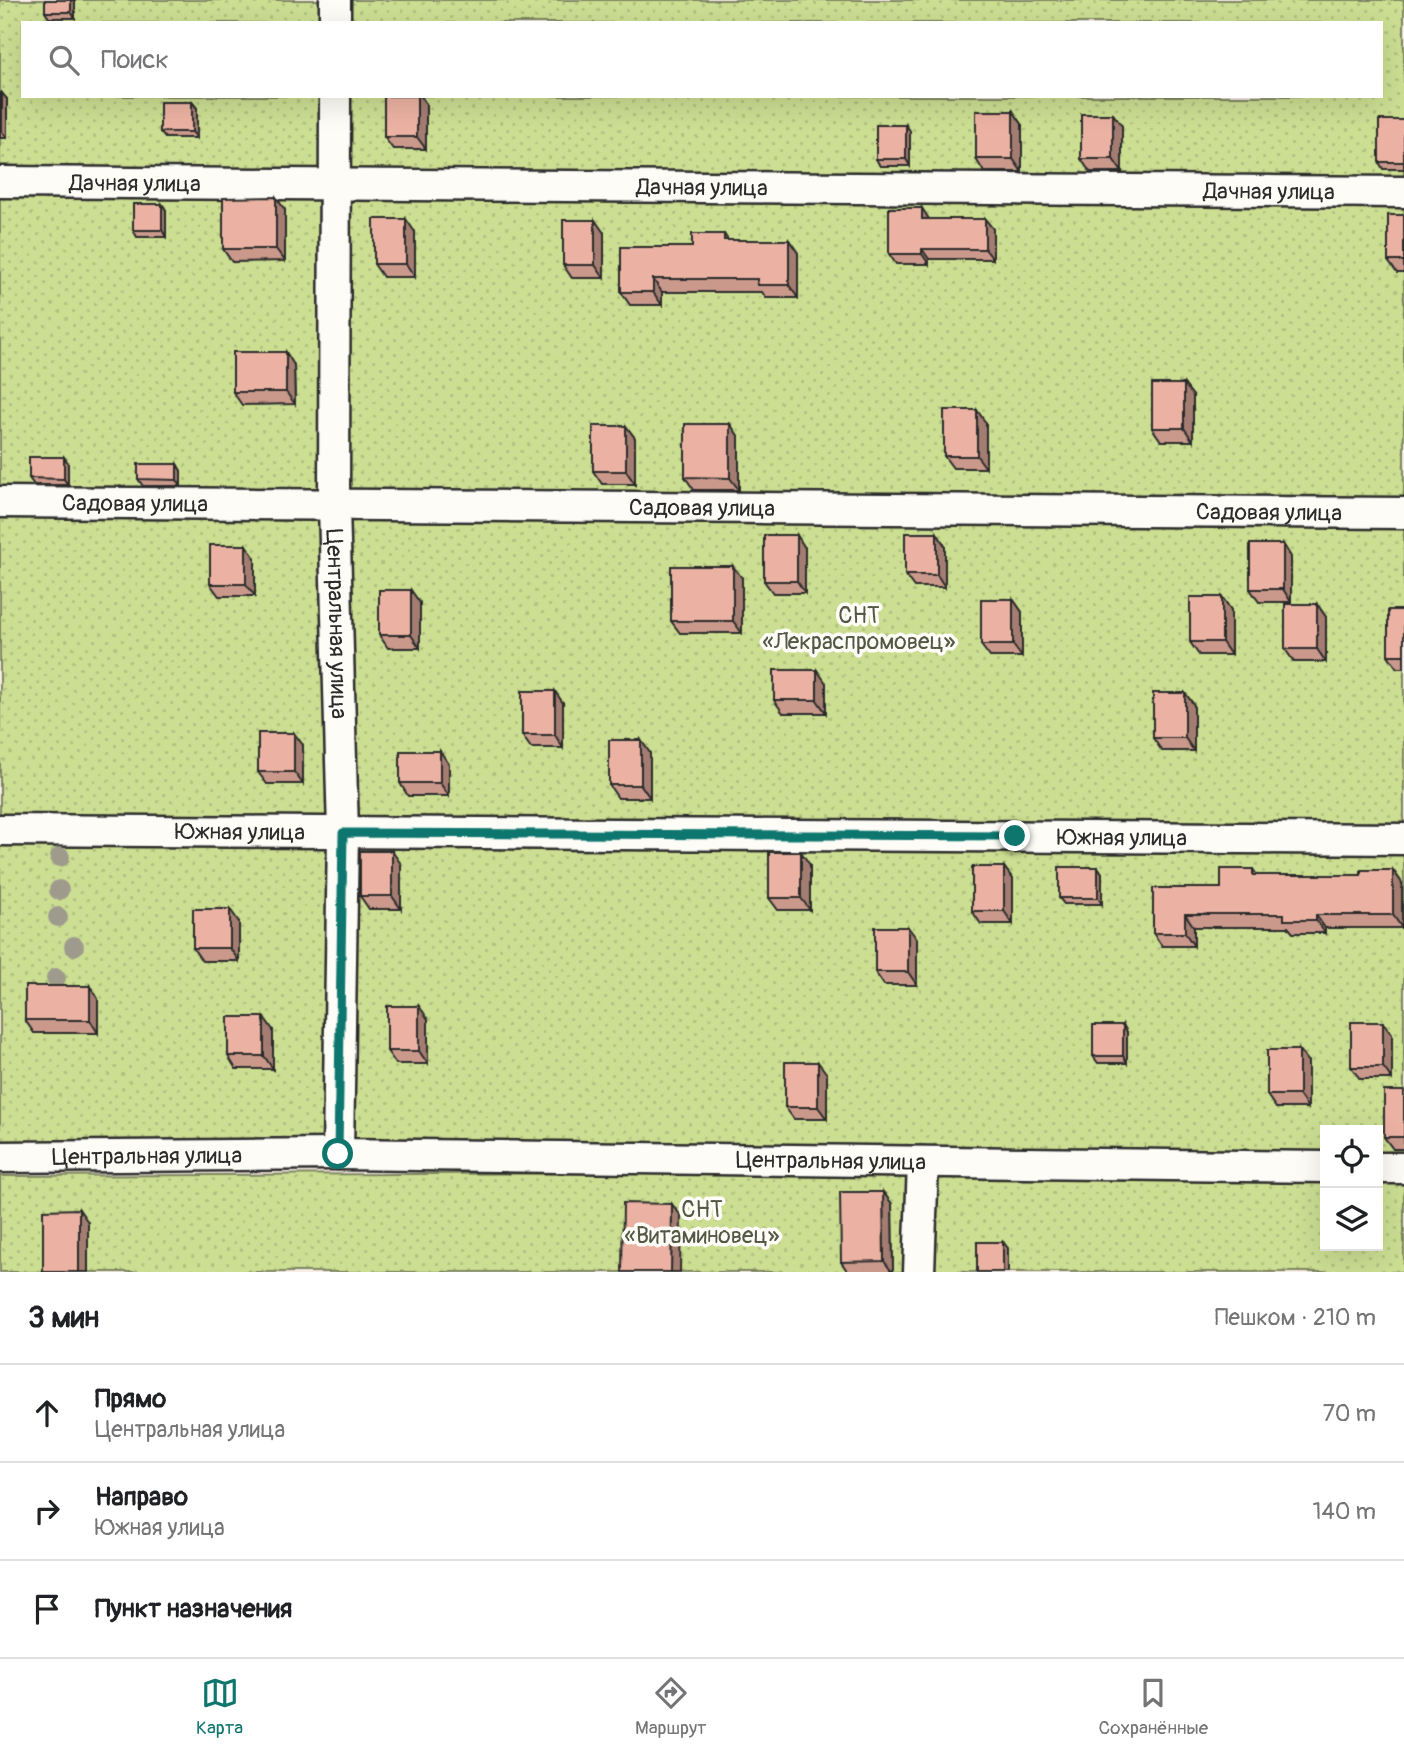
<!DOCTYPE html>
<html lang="ru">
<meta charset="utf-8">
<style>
body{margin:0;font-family:Pangolin,sans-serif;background:#f6f6f6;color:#202124}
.controls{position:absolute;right:21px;bottom:21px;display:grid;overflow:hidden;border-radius:0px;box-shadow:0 7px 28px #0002}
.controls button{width:63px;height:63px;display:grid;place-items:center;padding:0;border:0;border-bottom:2px solid #e0e0e0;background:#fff;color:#202124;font:35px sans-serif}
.stop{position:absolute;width:21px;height:21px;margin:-16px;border:5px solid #0f766e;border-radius:50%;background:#fff}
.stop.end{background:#0f766e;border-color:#fff;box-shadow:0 2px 7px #0008}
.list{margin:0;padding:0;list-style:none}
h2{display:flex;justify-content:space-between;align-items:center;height:91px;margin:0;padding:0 28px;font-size:30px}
h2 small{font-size:23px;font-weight:400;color:#757577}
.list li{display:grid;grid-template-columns:46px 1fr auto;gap:21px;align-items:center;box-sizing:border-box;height:98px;padding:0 28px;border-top:2px solid #e0e0e0}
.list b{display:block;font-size:26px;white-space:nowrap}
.list p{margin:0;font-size:23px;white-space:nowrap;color:#757577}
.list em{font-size:23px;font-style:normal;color:#757577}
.icon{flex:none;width:38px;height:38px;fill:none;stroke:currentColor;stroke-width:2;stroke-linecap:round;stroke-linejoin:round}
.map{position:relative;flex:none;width:1404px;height:1272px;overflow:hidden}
.search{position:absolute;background:#fff;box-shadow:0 7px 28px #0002;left:21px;right:21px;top:21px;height:77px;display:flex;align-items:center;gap:18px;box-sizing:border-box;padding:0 24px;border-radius:0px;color:#757577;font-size:26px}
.sheet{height:385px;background:#fff}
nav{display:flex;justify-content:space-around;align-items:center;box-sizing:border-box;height:98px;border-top:2px solid #e0e0e0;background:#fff;font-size:19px;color:#757577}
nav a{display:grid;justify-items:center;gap:4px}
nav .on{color:#0f766e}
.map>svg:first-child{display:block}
</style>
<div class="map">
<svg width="1404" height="1272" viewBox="0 0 1404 1272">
<defs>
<pattern id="garden-dots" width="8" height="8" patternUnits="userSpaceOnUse" patternTransform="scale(1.75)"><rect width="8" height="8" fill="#ccde92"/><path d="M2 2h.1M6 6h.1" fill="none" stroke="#afbf7e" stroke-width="1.8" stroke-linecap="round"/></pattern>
</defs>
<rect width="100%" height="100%" fill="#f9ede6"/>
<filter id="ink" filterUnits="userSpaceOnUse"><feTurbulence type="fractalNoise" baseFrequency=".0143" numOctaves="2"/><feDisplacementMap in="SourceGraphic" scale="14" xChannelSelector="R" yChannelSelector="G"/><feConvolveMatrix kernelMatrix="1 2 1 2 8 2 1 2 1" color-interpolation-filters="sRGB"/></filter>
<g filter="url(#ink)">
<g fill="url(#garden-dots)" stroke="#7c845e" stroke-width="2" fill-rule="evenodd">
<path d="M 0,0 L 1404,0 L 1404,1168 L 1378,1168 L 1378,1130 L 1325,1130 L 1325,1167 L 0,1157 ZM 23,23 L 1381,23 L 1381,96 L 23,96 Z"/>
<path d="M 639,1173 L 1325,1176 L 1325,1246 L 1378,1246 L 1378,1176 L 1404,1176 L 1404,1272 L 0,1272 L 0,1176 Z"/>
</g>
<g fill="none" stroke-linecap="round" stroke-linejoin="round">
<g stroke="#2b2b2b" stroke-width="35">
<g id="street">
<path d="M 335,0 L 335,23"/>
<path id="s1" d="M 335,96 L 334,506 L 343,833 L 338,1154"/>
<path id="s2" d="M 0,182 L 1404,192"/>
<path id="s3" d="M 0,502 L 1404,513"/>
<path id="s4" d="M 0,830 L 1404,839"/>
<path id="s5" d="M 0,1157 L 338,1154 L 1325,1167"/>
<path d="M 1378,1168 L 1404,1168"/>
<path d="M 919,1272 L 923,1162"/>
</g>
</g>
<use href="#street" stroke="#fdfcf7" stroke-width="30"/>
</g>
<g fill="#9e9b8d">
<circle cx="60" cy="857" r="10"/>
<circle cx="59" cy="890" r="10"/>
<circle cx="58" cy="917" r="10"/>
<circle cx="74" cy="946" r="10"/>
<circle cx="56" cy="978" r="10"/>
</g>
<g fill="#ca998c" stroke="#2b2b2b" stroke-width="2">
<path d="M 75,0 L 75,18 L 49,18 L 45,12 Z"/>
<path d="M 0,93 L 7,99 L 7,138 L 0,138 Z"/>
<path d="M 192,102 L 197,108 L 197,138 L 165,138 L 160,132 Z"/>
<path d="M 426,104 L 426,149 L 393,149 L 384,137 Z"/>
<path d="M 1013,111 L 1022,124 L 1022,172 L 984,172 L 976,159 Z"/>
<path d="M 1113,114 L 1122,126 L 1122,172 L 1090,172 L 1081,159 Z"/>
<path d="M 1404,120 L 1404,169 L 1383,169 L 1379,162 Z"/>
<path d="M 906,125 L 910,131 L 910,166 L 880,166 L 876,159 Z"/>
<path d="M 162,204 L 166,210 L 166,237 L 137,237 L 133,230 Z"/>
<path d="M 285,210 L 285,261 L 232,262 L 223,249 Z"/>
<path d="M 1404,215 L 1404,273 L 1397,273 L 1388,261 Z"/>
<path d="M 929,219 L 985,219 L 993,229 L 993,259 L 929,259 L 929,264 L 896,264 L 889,254 Z"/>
<path d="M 415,232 L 415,277 L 383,277 L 374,264 Z"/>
<path d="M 604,233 L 604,278 L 572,278 L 563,265 Z"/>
<path d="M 724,234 L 728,240 L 789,240 L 798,253 L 798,298 L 766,298 L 762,292 L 662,292 L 662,305 L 630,305 L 621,292 L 692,247 Z"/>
<path d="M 294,365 L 295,404 L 242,405 L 233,392 Z"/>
<path d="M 1184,384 L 1193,396 L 1193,441 L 1161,441 L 1152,428 Z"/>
<path d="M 986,423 L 986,468 L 953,468 L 944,456 Z"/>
<path d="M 730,424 L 739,437 L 739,490 L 694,490 L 685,477 Z"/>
<path d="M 626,426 L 635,438 L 635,484 L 602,484 L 593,471 Z"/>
<path d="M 64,457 L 68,463 L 68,485 L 34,485 L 29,478 Z"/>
<path d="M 177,464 L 181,471 L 181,486 L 143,486 L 138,479 Z"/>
<path d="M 937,533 L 945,546 L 945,587 L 914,587 L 905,575 Z"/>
<path d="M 1283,544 L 1291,557 L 1291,602 L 1259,602 L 1250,589 Z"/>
<path d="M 805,548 L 805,593 L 773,593 L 764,581 Z"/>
<path d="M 255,558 L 255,596 L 219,596 L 210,584 Z"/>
<path d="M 742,578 L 742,633 L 680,633 L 671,621 Z"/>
<path d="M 1222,597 L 1231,610 L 1231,655 L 1199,655 L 1190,642 Z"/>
<path d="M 1013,599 L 1022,612 L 1022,657 L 990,657 L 981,645 Z"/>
<path d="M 420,603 L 420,648 L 388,648 L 379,635 Z"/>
<path d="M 1317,604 L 1326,617 L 1326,662 L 1294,662 L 1285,649 Z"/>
<path d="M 1404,610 L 1404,668 L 1397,668 L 1388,655 Z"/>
<path d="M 826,683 L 826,713 L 783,713 L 774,700 Z"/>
<path d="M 1185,693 L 1194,705 L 1194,751 L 1162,751 L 1153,738 Z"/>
<path d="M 563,703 L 563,748 L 531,748 L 522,735 Z"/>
<path d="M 303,745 L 303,784 L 267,784 L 258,772 Z"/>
<path d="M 650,753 L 650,798 L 618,798 L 609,785 Z"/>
<path d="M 449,764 L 449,796 L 408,796 L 400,783 Z"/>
<path d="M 401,864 L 401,909 L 369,909 L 360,896 Z"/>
<path d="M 810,865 L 810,910 L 778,910 L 769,898 Z"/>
<path d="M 1004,867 L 1013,879 L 1013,924 L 981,924 L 972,911 Z"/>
<path d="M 1098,867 L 1102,873 L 1102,904 L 1064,904 L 1059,898 Z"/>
<path d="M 1253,869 L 1257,875 L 1361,875 L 1393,870 L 1402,883 L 1402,928 L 1325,928 L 1325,933 L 1293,933 L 1288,927 L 1194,927 L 1194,946 L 1162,946 L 1153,933 L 1221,888 Z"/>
<path d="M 239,922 L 239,961 L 202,961 L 193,948 Z"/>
<path d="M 917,939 L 917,985 L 884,985 L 875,972 Z"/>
<path d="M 90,986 L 98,999 L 98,1033 L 34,1033 L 25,1020 Z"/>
<path d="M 428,1019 L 428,1064 L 396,1064 L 387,1051 Z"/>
<path d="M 1123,1025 L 1127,1032 L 1127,1063 L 1098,1063 L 1093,1056 Z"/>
<path d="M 273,1030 L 273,1069 L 236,1069 L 228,1056 Z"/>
<path d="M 1392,1034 L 1392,1079 L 1360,1079 L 1351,1067 Z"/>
<path d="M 1308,1062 L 1308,1108 L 1276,1108 L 1267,1095 Z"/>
<path d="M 827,1074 L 827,1119 L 794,1119 L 785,1107 Z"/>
<path d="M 1404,1091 L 1404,1149 L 1393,1149 L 1384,1137 Z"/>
<path d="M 883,1192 L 892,1204 L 893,1272 L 848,1272 L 841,1262 Z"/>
</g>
<g fill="#a47d72" stroke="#2b2b2b" stroke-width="2">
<path d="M 71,0 L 75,0 L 75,18 L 71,12 Z"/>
<path d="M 2,93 L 7,99 L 7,138 L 2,132 Z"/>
<path d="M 417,96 L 421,96 L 426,104 L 426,149 L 417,137 Z"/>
<path d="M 192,102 L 197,108 L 197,138 L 192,132 Z"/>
<path d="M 1013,111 L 1022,124 L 1022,172 L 1013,159 Z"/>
<path d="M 1113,114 L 1122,126 L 1122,172 L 1113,159 Z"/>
<path d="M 906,125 L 910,131 L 910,166 L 906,159 Z"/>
<path d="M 276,197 L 285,210 L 285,261 L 276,249 Z"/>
<path d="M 162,204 L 166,210 L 166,237 L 162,230 Z"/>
<path d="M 922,208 L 929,219 L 922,219 Z"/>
<path d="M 406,219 L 415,232 L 415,277 L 406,264 Z"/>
<path d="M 985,219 L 993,229 L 993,259 L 985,249 Z"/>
<path d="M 595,220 L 604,233 L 604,278 L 595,265 Z"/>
<path d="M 789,240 L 798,253 L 798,298 L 789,285 Z"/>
<path d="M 922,249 L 929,259 L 929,264 L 922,254 Z"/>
<path d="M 653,279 L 662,292 L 662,305 L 653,292 Z"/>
<path d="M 286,352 L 294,365 L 295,404 L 286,392 Z"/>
<path d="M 1184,384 L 1193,396 L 1193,441 L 1184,428 Z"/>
<path d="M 977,410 L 986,423 L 986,468 L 977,456 Z"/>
<path d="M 730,424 L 739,437 L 739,490 L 730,478 Z"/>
<path d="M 626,426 L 635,438 L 635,484 L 626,471 Z"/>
<path d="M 64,457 L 68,463 L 68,485 L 64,479 Z"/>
<path d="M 177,464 L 181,471 L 181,486 L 177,480 Z"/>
<path d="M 937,533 L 945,546 L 945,587 L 937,575 Z"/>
<path d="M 797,535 L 805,548 L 805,593 L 797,581 Z"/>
<path d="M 1283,544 L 1291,557 L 1291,602 L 1283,589 Z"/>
<path d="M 246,545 L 255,558 L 255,596 L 246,584 Z"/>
<path d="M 733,566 L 742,578 L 742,633 L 733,621 Z"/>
<path d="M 411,590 L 420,603 L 420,648 L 411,635 Z"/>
<path d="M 1222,597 L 1231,610 L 1231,655 L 1222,642 Z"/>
<path d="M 1013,599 L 1022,612 L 1022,657 L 1013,645 Z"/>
<path d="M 1317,604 L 1326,617 L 1326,662 L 1317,649 Z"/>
<path d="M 817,670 L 826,683 L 826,713 L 817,700 Z"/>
<path d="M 555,691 L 563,703 L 563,748 L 555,735 Z"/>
<path d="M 1185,693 L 1194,705 L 1194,751 L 1185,738 Z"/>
<path d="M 294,733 L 303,745 L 303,784 L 294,772 Z"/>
<path d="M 641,740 L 650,753 L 650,798 L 641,785 Z"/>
<path d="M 440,751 L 449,764 L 449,796 L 440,783 Z"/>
<path d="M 392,851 L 401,864 L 401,909 L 392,896 Z"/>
<path d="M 801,852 L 810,865 L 810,910 L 801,898 Z"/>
<path d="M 1004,867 L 1013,879 L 1013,924 L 1004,911 Z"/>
<path d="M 1098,867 L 1102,873 L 1102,904 L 1098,898 Z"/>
<path d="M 1393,870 L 1402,883 L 1402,928 L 1393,915 Z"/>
<path d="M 230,909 L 239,922 L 239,961 L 230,948 Z"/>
<path d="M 1185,914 L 1194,927 L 1194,946 L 1185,933 Z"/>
<path d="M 1316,915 L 1325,928 L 1325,933 L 1316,920 Z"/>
<path d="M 908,927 L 917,939 L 917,985 L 908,972 Z"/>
<path d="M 90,986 L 98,999 L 98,1033 L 90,1020 Z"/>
<path d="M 419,1006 L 428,1019 L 428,1064 L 419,1051 Z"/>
<path d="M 264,1017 L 273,1030 L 273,1069 L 264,1056 Z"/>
<path d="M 1383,1022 L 1392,1034 L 1392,1079 L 1383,1067 Z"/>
<path d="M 1123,1025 L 1127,1032 L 1127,1063 L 1123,1056 Z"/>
<path d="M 1299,1050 L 1308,1062 L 1308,1108 L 1299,1095 Z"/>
<path d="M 818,1062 L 827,1074 L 827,1119 L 818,1107 Z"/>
<path d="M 883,1192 L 892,1204 L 893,1272 L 892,1272 L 884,1261 Z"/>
<path d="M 672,1204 L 681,1216 L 680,1272 L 671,1272 Z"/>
<path d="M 79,1209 L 88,1222 L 88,1272 L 79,1272 Z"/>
<path d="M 1003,1242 L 1008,1248 L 1008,1272 L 1003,1272 Z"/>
</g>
<g fill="#ebb2a3" stroke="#2b2b2b" stroke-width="2">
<rect x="45" y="0" width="26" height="12"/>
<rect x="0" y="93" width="2" height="39"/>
<rect x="384" y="96" width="33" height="41"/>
<rect x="160" y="102" width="32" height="30"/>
<rect x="976" y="111" width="37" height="48"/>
<rect x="1081" y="114" width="32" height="45"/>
<rect x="1379" y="120" width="25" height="42"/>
<rect x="876" y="125" width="30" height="34"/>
<path d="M 276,197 L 276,249 L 223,249 L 223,198 Z"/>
<rect x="133" y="204" width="29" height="26"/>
<path d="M 889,208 L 922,208 L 922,219 L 985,219 L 985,249 L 922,249 L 922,254 L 889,254 Z"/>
<rect x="1388" y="215" width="16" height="46"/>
<rect x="374" y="219" width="32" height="45"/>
<rect x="563" y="220" width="32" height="45"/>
<path d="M 692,234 L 724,234 L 724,240 L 789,240 L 789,285 L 757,285 L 757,279 L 653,279 L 653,292 L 621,292 L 621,247 L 692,247 Z"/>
<rect x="233" y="352" width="53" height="40"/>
<rect x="1152" y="384" width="32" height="44"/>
<rect x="944" y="410" width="33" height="46"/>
<path d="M 685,424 L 730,424 L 730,478 L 685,477 Z"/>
<rect x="593" y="426" width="33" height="45"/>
<path d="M 29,457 L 64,457 L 64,479 L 29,478 Z"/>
<path d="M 138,464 L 177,464 L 177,480 L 138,479 Z"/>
<rect x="905" y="533" width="32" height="42"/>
<rect x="764" y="535" width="33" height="46"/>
<rect x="1250" y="544" width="33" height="45"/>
<rect x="210" y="545" width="36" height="39"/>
<rect x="671" y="566" width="62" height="55"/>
<rect x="379" y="590" width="32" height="45"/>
<rect x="1190" y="597" width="32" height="45"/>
<rect x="981" y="599" width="32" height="46"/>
<rect x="1285" y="604" width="32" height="45"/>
<rect x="1388" y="610" width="16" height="45"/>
<rect x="774" y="670" width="43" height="30"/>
<rect x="522" y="691" width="33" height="44"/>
<rect x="1153" y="693" width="32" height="45"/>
<rect x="258" y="733" width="36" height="39"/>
<rect x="609" y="740" width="32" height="45"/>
<rect x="400" y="751" width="40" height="32"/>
<rect x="360" y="851" width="32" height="45"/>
<rect x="769" y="852" width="32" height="46"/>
<rect x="972" y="867" width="32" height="44"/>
<rect x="1059" y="867" width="39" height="31"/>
<path d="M 1221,869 L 1253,869 L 1253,875 L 1361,875 L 1361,870 L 1393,870 L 1393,915 L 1316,915 L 1316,920 L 1284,920 L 1284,914 L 1185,914 L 1185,933 L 1153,933 L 1153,888 L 1221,888 Z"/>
<rect x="193" y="909" width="37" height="39"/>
<rect x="875" y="927" width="33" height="45"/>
<rect x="25" y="986" width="65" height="34"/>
<rect x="387" y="1006" width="32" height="45"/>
<rect x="228" y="1017" width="36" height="39"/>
<rect x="1351" y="1022" width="32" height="45"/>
<rect x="1093" y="1025" width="30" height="31"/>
<rect x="1267" y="1050" width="32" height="45"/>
<rect x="785" y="1062" width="33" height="45"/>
<rect x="1384" y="1091" width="20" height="46"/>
<path d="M 840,1192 L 883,1192 L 884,1261 L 841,1262 Z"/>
<path d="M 623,1203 L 672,1204 L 671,1272 L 622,1272 Z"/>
<path d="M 79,1209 L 79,1272 L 43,1272 L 43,1210 Z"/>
<rect x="977" y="1242" width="26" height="30"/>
</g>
</g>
<g fill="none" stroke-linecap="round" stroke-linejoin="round" filter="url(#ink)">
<path stroke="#0f766e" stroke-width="9" d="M 338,1154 L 343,833 L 1015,836"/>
</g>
<g text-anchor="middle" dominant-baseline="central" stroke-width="7" stroke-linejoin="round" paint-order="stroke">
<g font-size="23" fill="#2b2b2b" stroke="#fdfcf7">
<text stroke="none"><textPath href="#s2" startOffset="135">Дачная улица</textPath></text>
<text stroke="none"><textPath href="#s2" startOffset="702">Дачная улица</textPath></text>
<text stroke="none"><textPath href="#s2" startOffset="1269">Дачная улица</textPath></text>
<text stroke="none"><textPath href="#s3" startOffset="135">Садовая улица</textPath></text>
<text stroke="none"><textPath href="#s3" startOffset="702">Садовая улица</textPath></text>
<text stroke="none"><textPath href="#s3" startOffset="1269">Садовая улица</textPath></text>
<text stroke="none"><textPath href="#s1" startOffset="528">Центральная улица</textPath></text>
<text stroke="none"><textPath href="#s4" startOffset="240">Южная улица</textPath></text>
<text stroke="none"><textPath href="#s4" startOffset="1122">Южная улица</textPath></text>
<text stroke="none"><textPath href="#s5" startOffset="147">Центральная улица</textPath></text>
<text stroke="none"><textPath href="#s5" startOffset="831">Центральная улица</textPath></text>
</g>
<g font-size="23" fill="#535845" stroke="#fdfcf7">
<text x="859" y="615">СНТ<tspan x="859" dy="26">«Лекраспромовец»</tspan></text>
<text x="702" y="1209">СНТ<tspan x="702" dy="26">«Витаминовец»</tspan></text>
</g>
</g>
</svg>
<div class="controls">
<button><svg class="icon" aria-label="locate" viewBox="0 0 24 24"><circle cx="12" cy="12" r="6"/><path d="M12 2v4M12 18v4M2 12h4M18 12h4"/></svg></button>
<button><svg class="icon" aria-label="layers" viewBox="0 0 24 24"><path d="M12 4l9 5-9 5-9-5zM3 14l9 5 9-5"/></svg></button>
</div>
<div class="stop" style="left:338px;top:1154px"></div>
<div class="stop end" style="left:1015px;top:836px"></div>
<div class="search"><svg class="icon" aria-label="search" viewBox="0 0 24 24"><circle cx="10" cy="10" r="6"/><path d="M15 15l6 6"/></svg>Поиск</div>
</div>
<section class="sheet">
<h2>3 мин<small>Пешком · 210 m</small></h2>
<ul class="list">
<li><svg class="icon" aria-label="ahead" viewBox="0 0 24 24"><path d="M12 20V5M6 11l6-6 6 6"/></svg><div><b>Прямо</b><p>Центральная улица</p></div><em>70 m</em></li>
<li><svg class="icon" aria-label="right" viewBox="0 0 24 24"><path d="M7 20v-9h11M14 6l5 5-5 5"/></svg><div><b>Направо</b><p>Южная улица</p></div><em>140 m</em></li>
<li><svg class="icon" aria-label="arrive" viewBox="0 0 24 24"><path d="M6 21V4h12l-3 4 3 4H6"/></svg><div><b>Пункт назначения</b></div></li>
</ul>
</section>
<nav>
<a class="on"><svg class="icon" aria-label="map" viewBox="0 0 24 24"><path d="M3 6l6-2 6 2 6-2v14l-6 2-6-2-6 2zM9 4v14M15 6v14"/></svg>Карта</a>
<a><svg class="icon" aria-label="directions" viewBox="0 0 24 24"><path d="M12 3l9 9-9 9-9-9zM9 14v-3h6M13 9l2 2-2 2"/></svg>Маршрут</a>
<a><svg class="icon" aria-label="saved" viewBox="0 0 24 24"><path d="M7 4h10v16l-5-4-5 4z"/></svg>Сохранённые</a>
</nav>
